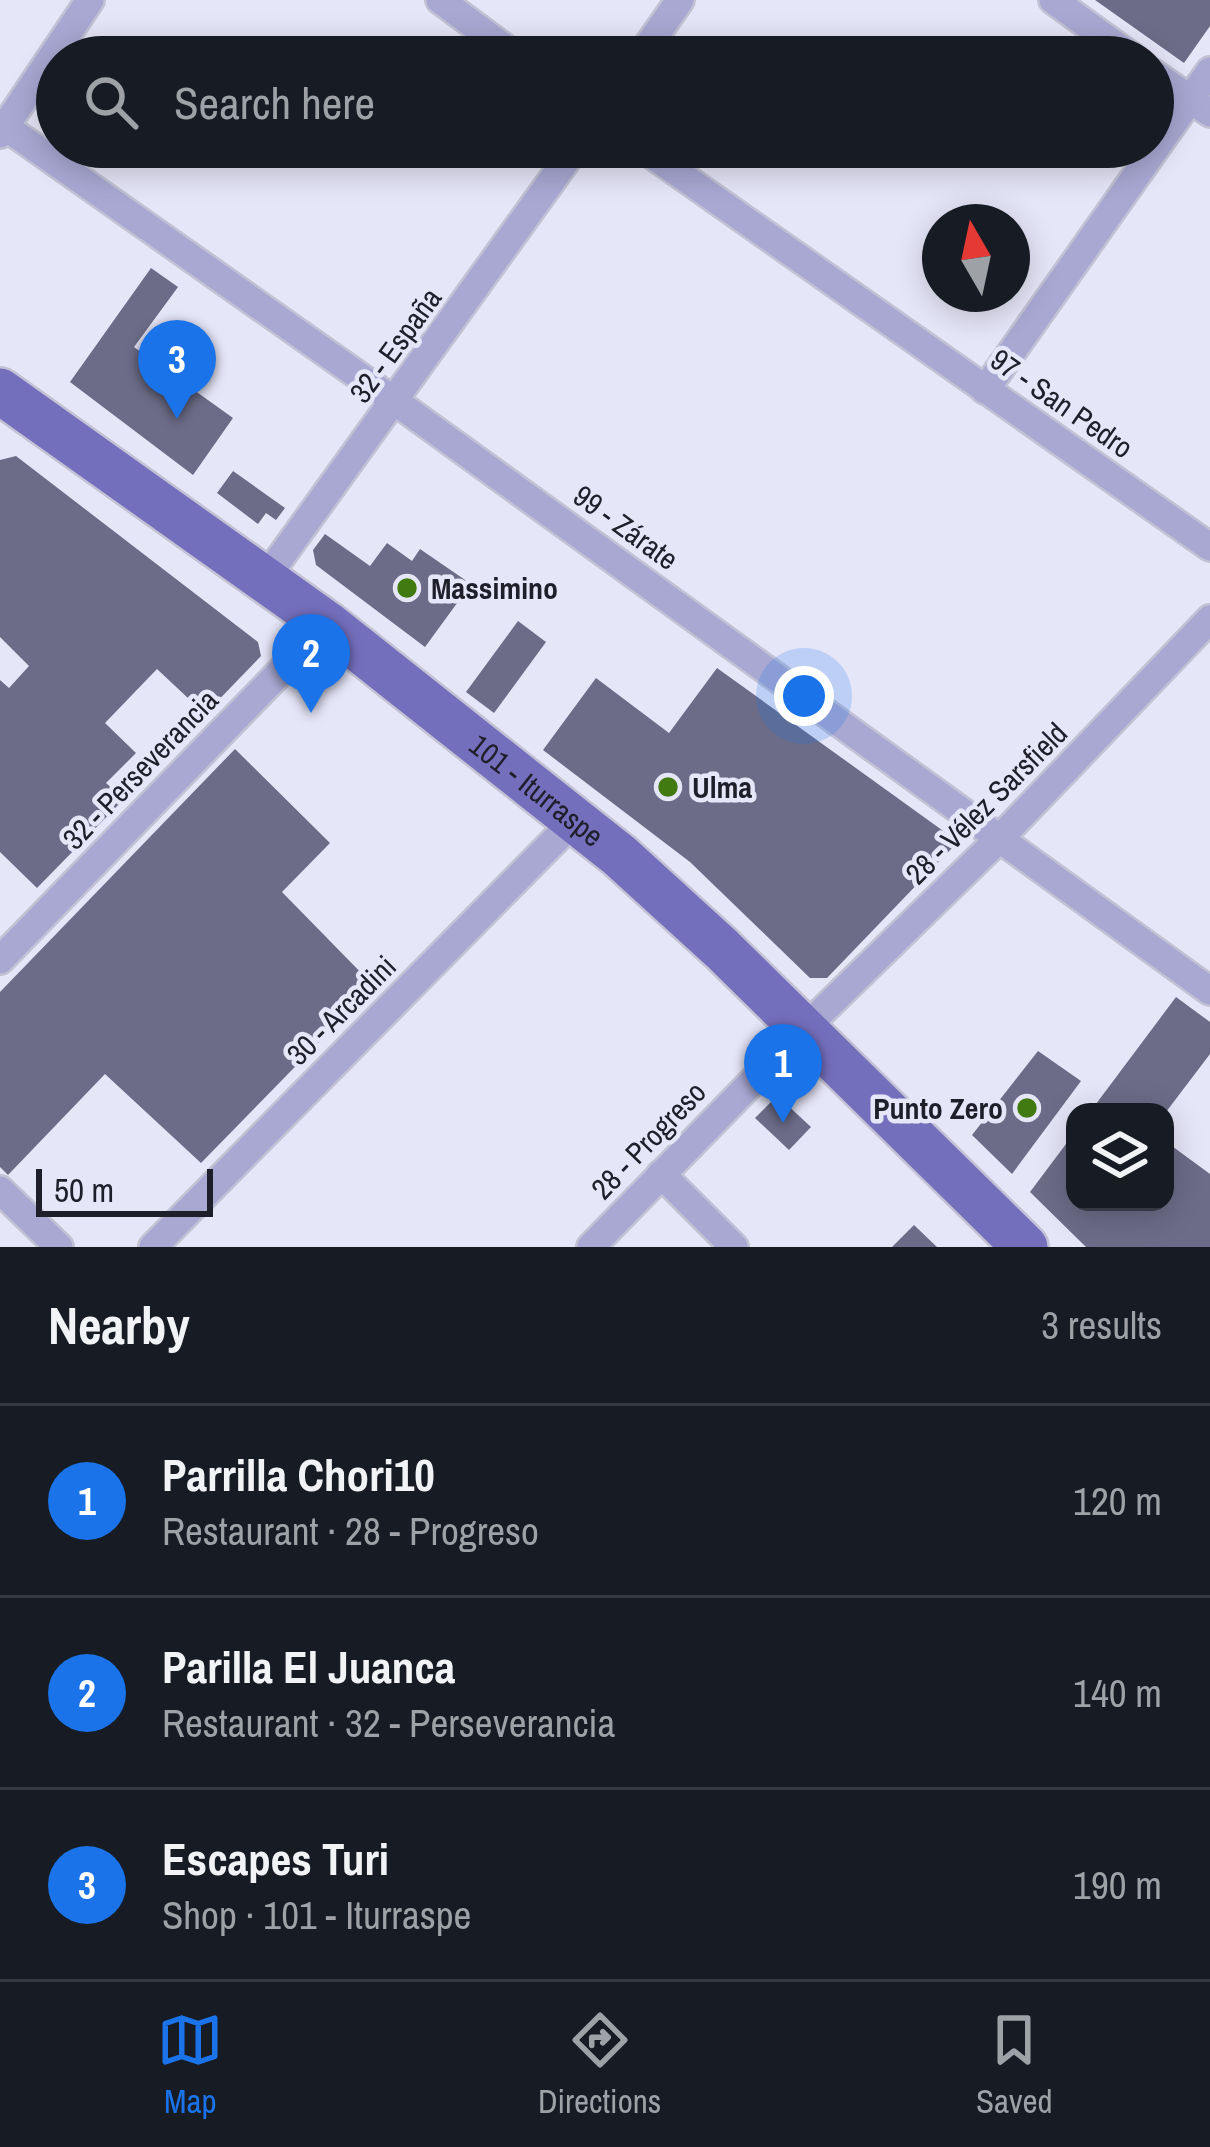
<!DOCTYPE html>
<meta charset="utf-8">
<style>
body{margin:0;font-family:"Archivo Narrow",sans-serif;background:#242831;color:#f1f3f6}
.controls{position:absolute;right:36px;bottom:36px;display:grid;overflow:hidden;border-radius:24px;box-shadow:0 6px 30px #0003}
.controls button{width:108px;height:108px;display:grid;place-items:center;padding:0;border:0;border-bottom:3px solid #363941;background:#171b24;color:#f1f3f6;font:60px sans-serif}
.compass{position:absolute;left:922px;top:204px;width:108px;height:108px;border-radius:50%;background:#171b24;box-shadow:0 6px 30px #0003;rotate:351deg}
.scale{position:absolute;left:36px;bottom:30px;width:177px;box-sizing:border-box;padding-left:12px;border:6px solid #1f1f2b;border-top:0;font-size:33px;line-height:42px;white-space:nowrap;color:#1f1f2b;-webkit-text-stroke:9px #e6e6f9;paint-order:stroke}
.you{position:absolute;left:804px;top:696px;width:42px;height:42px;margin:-30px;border:9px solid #fff;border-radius:50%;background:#1a73e8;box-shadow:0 0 0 18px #1a73e833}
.badge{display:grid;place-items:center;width:78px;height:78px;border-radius:50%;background:#1a73e8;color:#fff;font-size:39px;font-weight:700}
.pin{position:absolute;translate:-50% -99px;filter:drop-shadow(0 3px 6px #0008)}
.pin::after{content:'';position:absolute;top:63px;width:42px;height:36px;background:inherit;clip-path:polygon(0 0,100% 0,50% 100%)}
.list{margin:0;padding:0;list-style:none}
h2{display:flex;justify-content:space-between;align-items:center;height:156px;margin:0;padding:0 48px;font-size:51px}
h2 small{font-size:39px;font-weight:400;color:#9ea1a6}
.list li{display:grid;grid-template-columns:78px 1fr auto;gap:36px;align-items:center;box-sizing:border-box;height:192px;padding:0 48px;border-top:3px solid #363941}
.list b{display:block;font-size:45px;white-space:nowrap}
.list p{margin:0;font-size:39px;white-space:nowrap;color:#9ea1a6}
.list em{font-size:39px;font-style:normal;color:#9ea1a6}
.icon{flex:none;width:66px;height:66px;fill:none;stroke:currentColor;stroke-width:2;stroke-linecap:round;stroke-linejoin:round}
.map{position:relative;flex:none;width:1210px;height:1247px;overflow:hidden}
.search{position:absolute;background:#171b24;box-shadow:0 6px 30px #0003;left:36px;right:36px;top:36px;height:132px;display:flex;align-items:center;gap:30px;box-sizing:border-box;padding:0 42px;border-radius:66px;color:#9ea1a6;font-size:45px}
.sheet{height:732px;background:#171b24}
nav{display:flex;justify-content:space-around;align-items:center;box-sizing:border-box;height:168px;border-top:3px solid #363941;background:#171b24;font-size:33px;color:#9ea1a6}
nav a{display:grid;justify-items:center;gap:6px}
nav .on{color:#1a73e8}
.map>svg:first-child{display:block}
</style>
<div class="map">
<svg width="1210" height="1247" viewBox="0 0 1210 1247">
<rect width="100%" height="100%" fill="#e6e6f9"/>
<g fill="#6c6c88">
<path d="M 1095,0 L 1210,0 L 1210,26 L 1184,63 Z"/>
<path d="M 151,268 L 178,287 L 134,347 L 233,418 L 193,475 L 70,382 Z"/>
<path d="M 16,456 L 258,642 L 261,656 L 205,714 L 157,669 L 105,723 L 136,753 L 106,783 L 124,799 L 37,888 L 0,852 L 0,680 L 9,688 L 29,666 L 0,637 L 0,460 Z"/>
<path d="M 233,471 L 285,508 L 276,520 L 266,513 L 258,524 L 217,493 Z"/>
<path d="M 325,534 L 370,566 L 387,543 L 412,561 L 420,549 L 471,584 L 425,647 L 316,565 L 313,550 Z"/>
<path d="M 518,621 L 546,642 L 494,713 L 466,692 Z"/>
<path d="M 717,668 L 953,838 L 954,846 L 827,978 L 810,978 L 690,862 L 543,750 L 596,678 L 669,733 Z"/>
<path d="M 235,749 L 330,843 L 282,892 L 374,986 L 201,1163 L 105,1074 L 8,1175 L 0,1167 L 0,992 Z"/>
<path d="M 1176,997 L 1210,1022 L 1210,1054 L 1166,1112 L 1090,1112 Z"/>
<path d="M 1038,1051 L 1081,1081 L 1012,1174 L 972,1135 Z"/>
<path d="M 774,1099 L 783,1101 L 811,1127 L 789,1150 L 755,1118 Z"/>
<path d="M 1075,1132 L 1075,1202 L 1165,1202 L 1165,1141 L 1210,1174 L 1210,1247 L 1086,1247 L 1030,1192 Z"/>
<path d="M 914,1225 L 937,1247 L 892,1247 Z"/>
</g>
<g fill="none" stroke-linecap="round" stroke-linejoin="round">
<g stroke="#c2c2d4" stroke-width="32">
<g id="street">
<path d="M 440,0 L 517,57"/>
<path d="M 1053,0 L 1132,57"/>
<path d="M 640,57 L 680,0"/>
<path d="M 1153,73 L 1210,113"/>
<path d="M 0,123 L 396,402 L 1210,991"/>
<path d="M 0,134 L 90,0"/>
<path d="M 641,147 L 1210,547"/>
<path d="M 985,390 L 1210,71"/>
<path d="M 265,579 L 576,147"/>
<path d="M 0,960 L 327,624"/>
<path d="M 661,1174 L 734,1247"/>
<path d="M 0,1190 L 59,1247"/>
<path d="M 153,1247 L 575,820"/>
<path d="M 591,1247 L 804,1029 L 1000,838 L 1210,619"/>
</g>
</g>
<g stroke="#c2c2d4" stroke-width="50">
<g id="primary">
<path id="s1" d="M 0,391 L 327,624 L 620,856 L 722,949 L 1025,1247"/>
</g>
</g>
<use href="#street" stroke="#a8a8d3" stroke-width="27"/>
<use href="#primary" stroke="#746fbd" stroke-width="45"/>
</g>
<g fill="#417a11" stroke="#e6e6f9" stroke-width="4.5">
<circle cx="407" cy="588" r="12"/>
<circle cx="668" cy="787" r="12"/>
<circle cx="1027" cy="1108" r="12"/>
</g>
<g text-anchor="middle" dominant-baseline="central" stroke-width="9" stroke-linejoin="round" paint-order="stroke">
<g font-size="30" fill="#1f1f2b" stroke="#e6e6f9">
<text transform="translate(395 345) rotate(-54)">32 - España</text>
<text transform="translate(1062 403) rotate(35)">97 - San Pedro</text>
<text transform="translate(626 527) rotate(36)">99 - Zárate</text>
<text transform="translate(140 769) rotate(-46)">32 - Perseverancia</text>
<text stroke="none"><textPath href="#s1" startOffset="669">101 - Iturraspe</textPath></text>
<text transform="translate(986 803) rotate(-45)">28 - Vélez Sarsfield</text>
<text transform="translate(341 1010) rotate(-45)">30 - Arcadini</text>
<text transform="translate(648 1140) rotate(-46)">28 - Progreso</text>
</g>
<g font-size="30" font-weight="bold" fill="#1f1f2b" stroke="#e6e6f9" text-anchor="start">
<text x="431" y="588">Massimino</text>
<text x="692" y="787">Ulma</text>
<text x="1003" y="1108" text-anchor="end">Punto Zero</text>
</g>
</g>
</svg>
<div class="controls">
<button><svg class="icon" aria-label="layers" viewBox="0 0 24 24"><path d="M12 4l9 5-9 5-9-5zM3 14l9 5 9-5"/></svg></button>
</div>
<svg class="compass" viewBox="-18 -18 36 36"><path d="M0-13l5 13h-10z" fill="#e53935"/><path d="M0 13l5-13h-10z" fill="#9ea1a6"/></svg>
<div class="scale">50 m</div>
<div class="you"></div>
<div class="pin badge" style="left:783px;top:1123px">1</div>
<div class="pin badge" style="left:311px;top:713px">2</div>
<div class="pin badge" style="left:177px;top:419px">3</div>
<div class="search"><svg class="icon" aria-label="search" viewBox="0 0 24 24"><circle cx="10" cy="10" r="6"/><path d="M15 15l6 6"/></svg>Search here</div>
</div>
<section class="sheet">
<h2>Nearby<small>3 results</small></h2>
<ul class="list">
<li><span class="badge">1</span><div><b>Parrilla Chori10</b><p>Restaurant · 28 - Progreso</p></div><em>120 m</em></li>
<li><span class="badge">2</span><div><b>Parilla El Juanca</b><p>Restaurant · 32 - Perseverancia</p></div><em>140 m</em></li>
<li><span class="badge">3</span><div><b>Escapes Turi</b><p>Shop · 101 - Iturraspe</p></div><em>190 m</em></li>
</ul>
</section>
<nav>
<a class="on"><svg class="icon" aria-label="map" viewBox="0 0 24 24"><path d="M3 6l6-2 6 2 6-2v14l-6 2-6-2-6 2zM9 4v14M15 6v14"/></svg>Map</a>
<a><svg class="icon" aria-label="directions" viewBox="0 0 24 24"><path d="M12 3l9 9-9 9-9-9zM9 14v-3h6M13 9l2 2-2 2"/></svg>Directions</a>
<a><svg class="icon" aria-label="saved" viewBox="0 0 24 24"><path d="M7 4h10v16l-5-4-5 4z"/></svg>Saved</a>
</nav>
